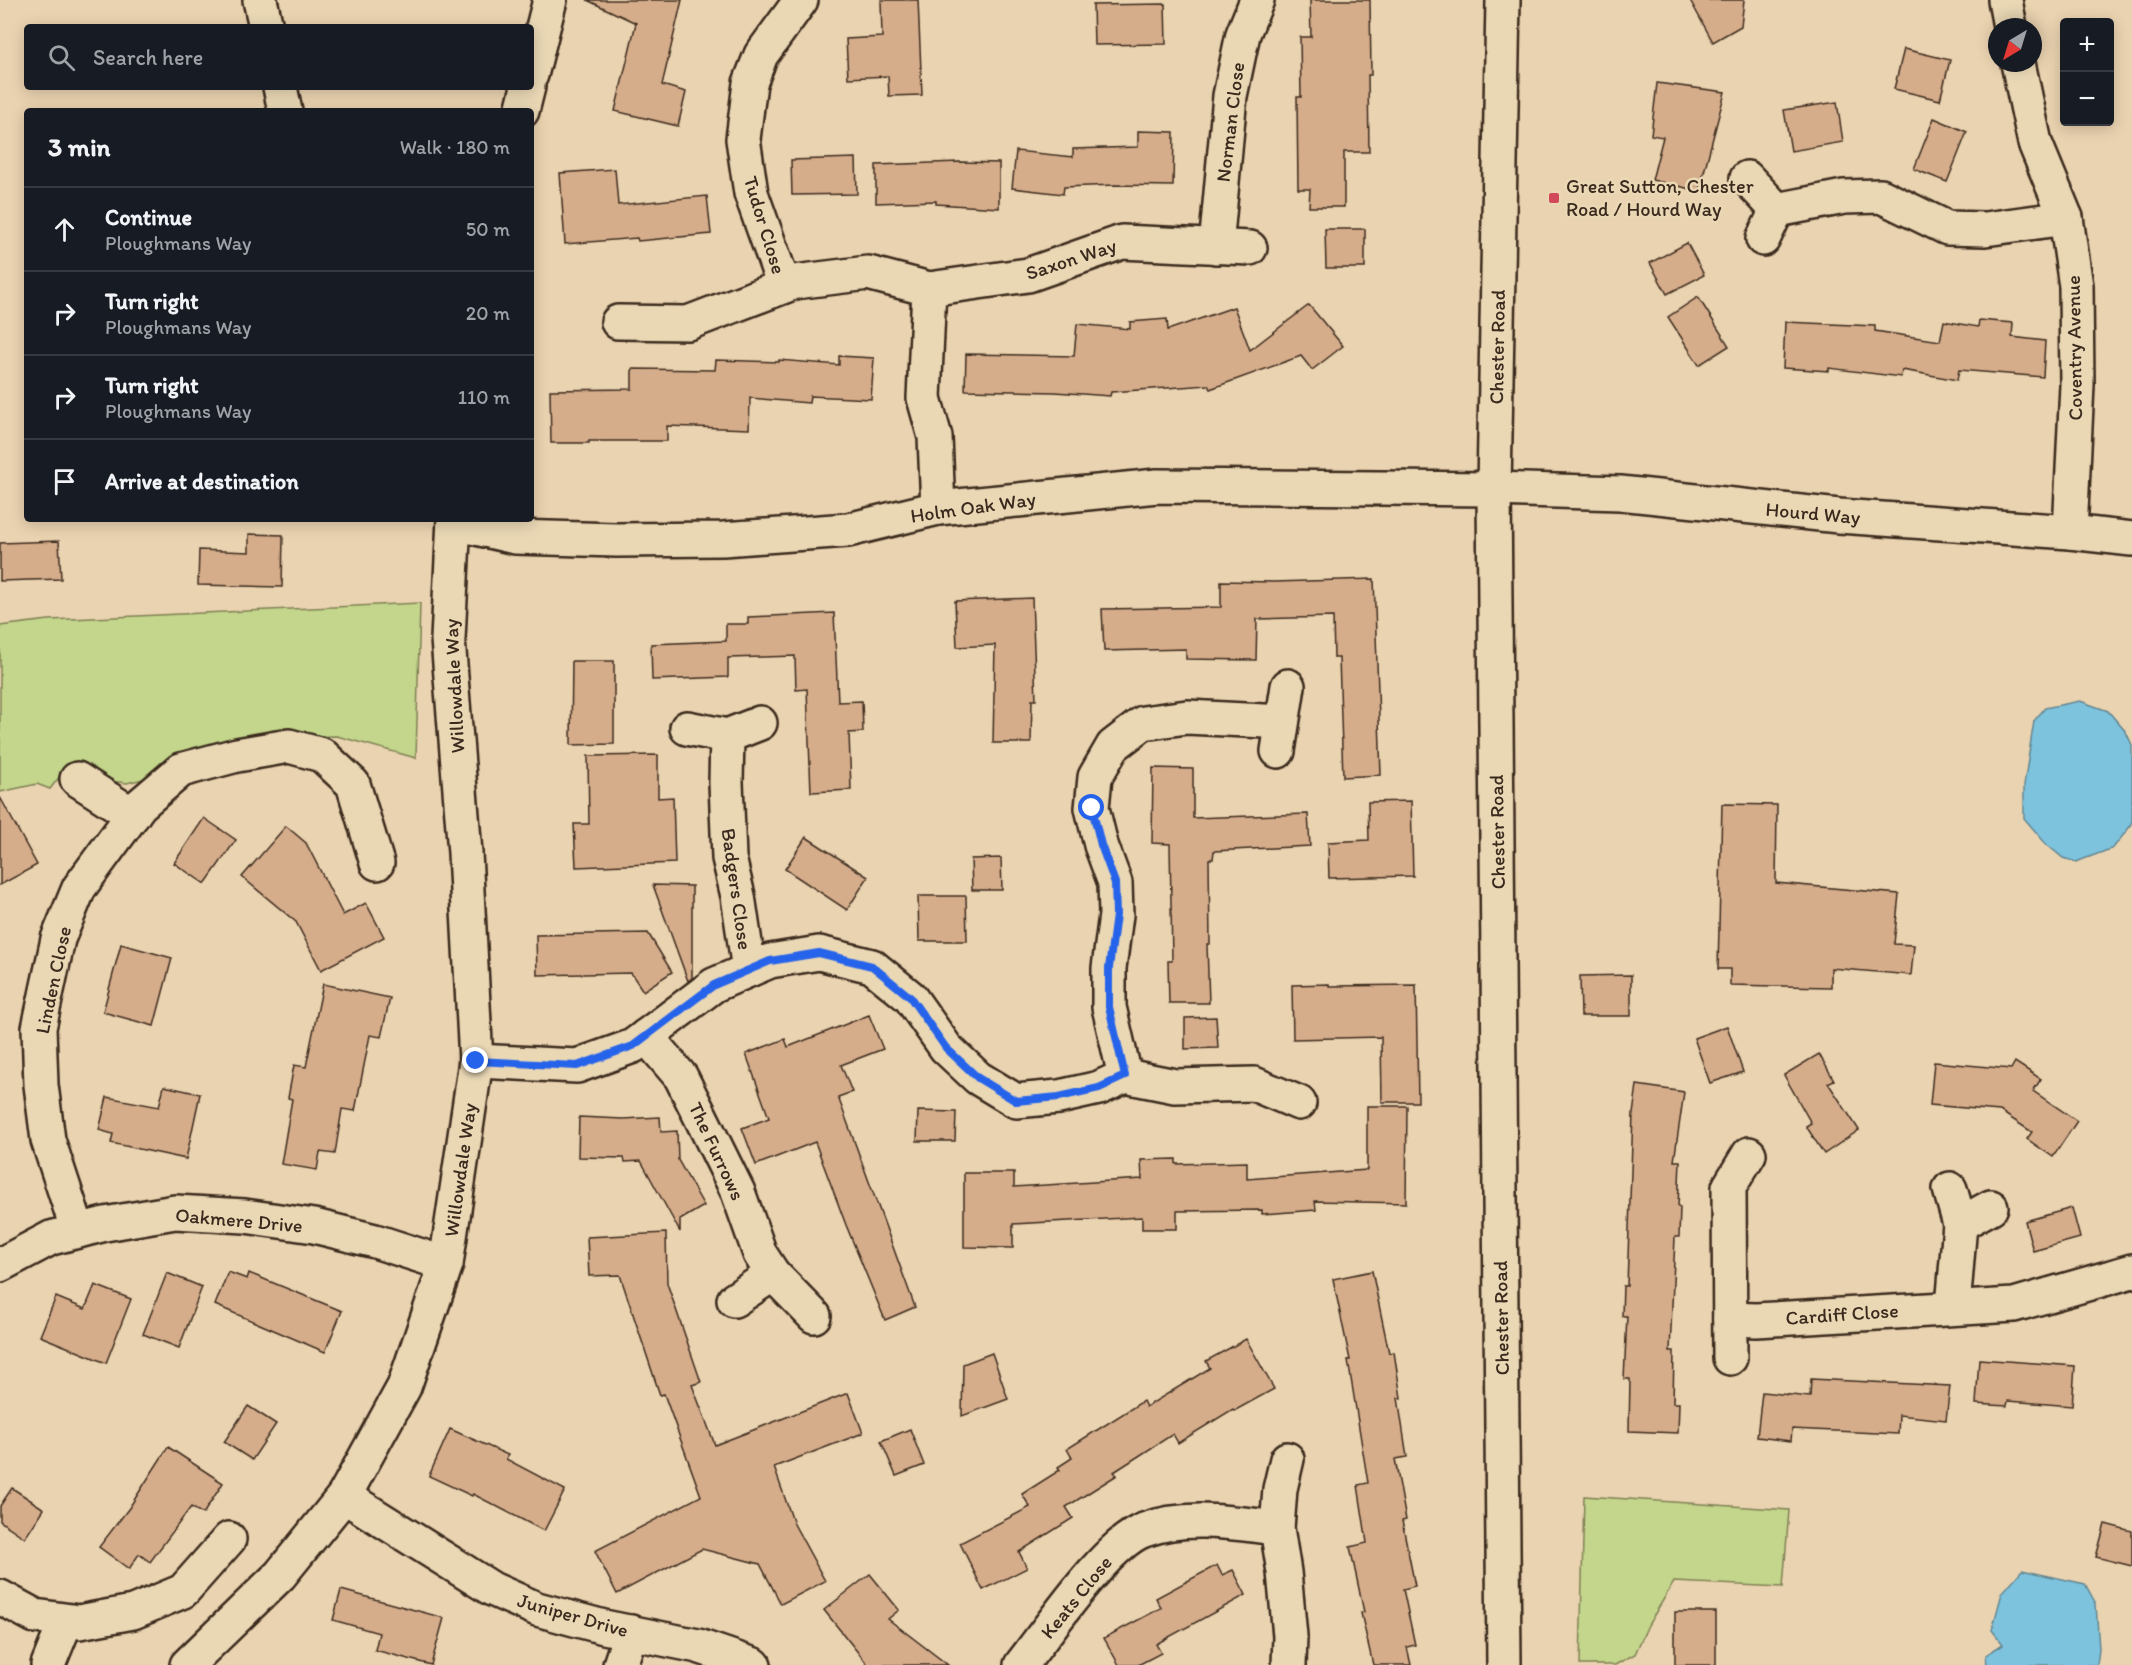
<!DOCTYPE html>
<meta charset="utf-8">
<style>
body{margin:0;font-family:Itim,sans-serif;background:#242831;color:#f1f3f6}
.controls{position:absolute;right:18px;top:18px;display:grid;overflow:hidden;border-radius:6px;box-shadow:0 3px 15px #0003}
.controls button{width:54px;height:54px;display:grid;place-items:center;padding:0;border:0;border-bottom:2px solid #363941;background:#171b24;color:#f1f3f6;font:30px sans-serif}
.compass{position:absolute;left:1988px;top:18px;width:54px;height:54px;border-radius:50%;background:#171b24;box-shadow:0 3px 15px #0003;rotate:218deg}
.stop{position:absolute;width:18px;height:18px;margin:-14px;border:4px solid #2563eb;border-radius:50%;background:#fff}
.stop.end{background:#2563eb;border-color:#fff;box-shadow:0 2px 6px #0008}
.list{margin:0;padding:0;list-style:none}
h2{display:flex;justify-content:space-between;align-items:center;height:78px;margin:0;padding:0 24px;font-size:26px}
h2 small{font-size:20px;font-weight:400;color:#9ea1a6}
.list li{display:grid;grid-template-columns:39px 1fr auto;gap:18px;align-items:center;box-sizing:border-box;height:84px;padding:0 24px;border-top:2px solid #363941}
.list b{display:block;font-size:22px;white-space:nowrap}
.list p{margin:0;font-size:20px;white-space:nowrap;color:#9ea1a6}
.list em{font-size:20px;font-style:normal;color:#9ea1a6}
.icon{flex:none;width:33px;height:33px;fill:none;stroke:currentColor;stroke-width:2;stroke-linecap:round;stroke-linejoin:round}
.map{position:relative;flex:none;width:2132px;height:1665px;overflow:hidden}
.search{position:absolute;background:#171b24;box-shadow:0 3px 15px #0003;left:24px;top:24px;width:510px;height:66px;display:flex;align-items:center;gap:15px;box-sizing:border-box;padding:0 21px;border-radius:6px;color:#9ea1a6;font-size:22px}
.panel{position:absolute;background:#171b24;box-shadow:0 3px 15px #0003;left:24px;top:108px;width:510px;height:414px;border-radius:6px}
.map>svg:first-child{display:block}
</style>
<div class="map">
<svg width="2132" height="1665" viewBox="0 0 2132 1665">
<rect width="100%" height="100%" fill="#ead3b0"/>
<filter id="ink" filterUnits="userSpaceOnUse"><feTurbulence type="fractalNoise" baseFrequency=".0167" numOctaves="2"/><feDisplacementMap in="SourceGraphic" scale="12" xChannelSelector="R" yChannelSelector="G"/><feConvolveMatrix kernelMatrix="1 2 1 2 8 2 1 2 1" color-interpolation-filters="sRGB"/></filter>
<g filter="url(#ink)">
<g fill="#c3d68b" stroke="#7f8054" stroke-width="1.5">
<path d="M 420,603 L 416,758 L 337,736 L 256,738 L 151,777 L 127,783 L 100,780 L 70,763 L 50,789 L 37,784 L 0,792 L 0,626 L 49,620 Z"/>
<path d="M 1584,1496 L 1789,1510 L 1783,1587 L 1674,1582 L 1648,1625 L 1635,1654 L 1615,1665 L 1580,1665 Z"/>
</g>
<g fill="#7dc3de" stroke="#638691" stroke-width="1.5">
<path d="M 2080,701 L 2108,711 L 2126,732 L 2132,745 L 2132,824 L 2113,848 L 2076,862 L 2063,858 L 2046,844 L 2024,818 L 2024,785 L 2034,721 L 2045,708 Z"/>
<path d="M 2022,1570 L 2085,1584 L 2096,1604 L 2099,1649 L 2097,1665 L 1987,1665 L 1986,1655 L 2003,1644 L 1992,1630 L 2002,1593 Z"/>
</g>
<g fill="#d6ad8b" stroke="#3b2a1e" stroke-width="1.5">
<path d="M 587,0 L 682,0 L 662,85 L 686,92 L 678,126 L 615,111 L 636,23 Z"/>
<path d="M 881,0 L 918,0 L 922,95 L 889,96 L 888,76 L 848,78 L 846,39 L 882,37 Z"/>
<path d="M 1310,0 L 1370,0 L 1371,75 L 1368,75 L 1369,152 L 1344,152 L 1344,207 L 1309,207 L 1310,189 L 1298,189 L 1297,97 L 1301,97 L 1300,37 L 1311,37 Z"/>
<path d="M 1690,0 L 1744,0 L 1741,26 L 1713,42 Z"/>
<path d="M 1165,4 L 1166,44 L 1094,45 L 1093,5 Z"/>
<path d="M 1904,49 L 1950,60 L 1940,100 L 1894,89 Z"/>
<path d="M 1657,83 L 1725,92 L 1699,191 L 1652,180 L 1663,137 L 1651,135 Z"/>
<path d="M 1837,102 L 1843,142 L 1791,151 L 1784,110 Z"/>
<path d="M 1934,118 L 1967,132 L 1947,182 L 1914,169 Z"/>
<path d="M 1138,131 L 1174,132 L 1173,186 L 1115,185 L 1064,187 L 1063,194 L 1012,188 L 1016,151 L 1073,157 L 1073,149 L 1138,147 Z"/>
<path d="M 856,158 L 857,194 L 792,195 L 791,160 Z"/>
<path d="M 960,162 L 999,163 L 999,208 L 936,204 L 936,201 L 876,203 L 876,165 Z"/>
<path d="M 615,169 L 618,205 L 707,196 L 711,234 L 638,241 L 637,238 L 565,244 L 560,173 Z"/>
<path d="M 1325,229 L 1365,229 L 1365,268 L 1326,268 Z"/>
<path d="M 1687,243 L 1704,275 L 1667,294 L 1650,263 Z"/>
<path d="M 1698,297 L 1729,346 L 1699,365 L 1668,317 Z"/>
<path d="M 1309,305 L 1343,346 L 1312,370 L 1301,356 L 1210,389 L 1208,385 L 1111,392 L 1110,396 L 1055,392 L 965,390 L 966,354 L 1074,356 L 1077,324 L 1130,329 L 1130,322 L 1167,319 L 1168,330 L 1234,307 L 1250,350 Z"/>
<path d="M 1979,320 L 2013,323 L 2012,337 L 2045,341 L 2043,377 L 1959,370 L 1957,380 L 1902,370 L 1901,377 L 1829,368 L 1829,371 L 1783,368 L 1785,322 L 1875,326 L 1875,331 L 1940,341 L 1944,321 L 1978,327 Z"/>
<path d="M 839,356 L 874,358 L 871,399 L 810,396 L 809,403 L 750,398 L 749,429 L 667,426 L 667,441 L 589,441 L 589,443 L 551,443 L 550,390 L 632,389 L 632,369 L 715,370 L 716,360 L 779,362 L 779,360 L 839,365 Z"/>
<path d="M 249,534 L 283,535 L 282,587 L 198,585 L 199,550 L 249,552 Z"/>
<path d="M 59,541 L 61,579 L 0,581 L 0,543 Z"/>
<path d="M 1374,579 L 1381,775 L 1343,777 L 1339,658 L 1334,658 L 1333,617 L 1257,619 L 1256,660 L 1186,659 L 1186,649 L 1104,651 L 1102,609 L 1221,607 L 1221,581 L 1274,582 Z"/>
<path d="M 1032,598 L 1036,700 L 1032,700 L 1031,743 L 993,743 L 995,645 L 957,647 L 955,601 Z"/>
<path d="M 834,613 L 838,702 L 862,701 L 863,732 L 849,733 L 851,790 L 811,792 L 807,689 L 796,690 L 795,656 L 728,658 L 728,677 L 652,680 L 651,644 L 726,641 L 726,624 L 748,624 L 748,617 Z"/>
<path d="M 572,661 L 614,661 L 614,744 L 571,745 Z"/>
<path d="M 658,755 L 658,798 L 673,797 L 675,863 L 576,867 L 574,824 L 589,824 L 588,756 Z"/>
<path d="M 1153,768 L 1193,769 L 1193,818 L 1308,814 L 1310,846 L 1214,851 L 1213,859 L 1209,859 L 1210,944 L 1207,944 L 1209,1003 L 1169,1003 L 1168,961 L 1172,961 L 1170,844 L 1152,843 Z"/>
<path d="M 0,797 L 37,865 L 0,885 Z"/>
<path d="M 1411,801 L 1413,876 L 1329,878 L 1328,842 L 1369,840 L 1368,802 Z"/>
<path d="M 1722,804 L 1777,805 L 1776,883 L 1899,894 L 1894,944 L 1914,945 L 1911,975 L 1831,968 L 1831,987 L 1730,985 L 1730,969 L 1718,969 Z"/>
<path d="M 204,818 L 236,840 L 205,884 L 174,863 Z"/>
<path d="M 286,826 L 306,843 L 343,915 L 366,903 L 384,937 L 321,970 L 296,922 L 242,877 Z"/>
<path d="M 806,837 L 868,877 L 847,910 L 785,869 Z"/>
<path d="M 1001,858 L 1002,890 L 972,890 L 971,859 Z"/>
<path d="M 653,885 L 692,886 L 692,978 L 688,981 Z"/>
<path d="M 918,896 L 966,896 L 967,941 L 919,941 Z"/>
<path d="M 648,933 L 672,972 L 643,991 L 631,973 L 537,975 L 536,935 Z"/>
<path d="M 121,944 L 172,958 L 154,1026 L 103,1012 Z"/>
<path d="M 1631,975 L 1631,1016 L 1581,1016 L 1580,976 Z"/>
<path d="M 323,984 L 390,998 L 381,1037 L 370,1035 L 355,1111 L 342,1109 L 335,1154 L 320,1152 L 317,1170 L 281,1164 L 292,1099 L 288,1098 L 294,1065 L 306,1067 Z"/>
<path d="M 1329,984 L 1329,986 L 1416,985 L 1418,1102 L 1382,1102 L 1381,1037 L 1293,1039 L 1292,985 Z"/>
<path d="M 869,1015 L 883,1049 L 841,1065 L 852,1092 L 838,1097 L 915,1307 L 885,1320 L 846,1225 L 815,1142 L 756,1165 L 742,1128 L 769,1118 L 746,1054 L 785,1039 L 788,1047 Z"/>
<path d="M 1216,1017 L 1218,1048 L 1185,1049 L 1185,1018 Z"/>
<path d="M 1727,1026 L 1743,1072 L 1710,1083 L 1694,1038 Z"/>
<path d="M 1819,1054 L 1834,1080 L 1828,1083 L 1859,1130 L 1824,1154 L 1806,1126 L 1811,1123 L 1784,1075 Z"/>
<path d="M 1934,1062 L 2011,1069 L 2015,1062 L 2041,1079 L 2033,1091 L 2077,1121 L 2053,1157 L 2027,1139 L 2032,1132 L 2000,1111 L 1930,1105 Z"/>
<path d="M 1637,1085 L 1684,1092 L 1674,1161 L 1680,1161 L 1678,1207 L 1680,1207 L 1679,1237 L 1675,1237 L 1670,1351 L 1674,1351 L 1673,1403 L 1679,1403 L 1678,1433 L 1629,1431 L 1630,1379 L 1624,1379 L 1627,1316 L 1622,1316 L 1623,1286 L 1627,1286 L 1633,1114 Z"/>
<path d="M 164,1086 L 200,1094 L 186,1159 L 111,1143 L 113,1134 L 99,1130 L 107,1097 L 159,1107 Z"/>
<path d="M 1367,1106 L 1407,1106 L 1406,1203 L 1315,1201 L 1316,1210 L 1262,1214 L 1262,1210 L 1177,1211 L 1177,1229 L 1142,1229 L 1142,1217 L 1013,1224 L 1013,1248 L 964,1247 L 964,1173 L 1014,1173 L 1014,1187 L 1142,1179 L 1141,1160 L 1176,1159 L 1176,1164 L 1247,1162 L 1247,1179 L 1367,1170 Z"/>
<path d="M 918,1111 L 956,1112 L 955,1141 L 917,1141 Z"/>
<path d="M 579,1117 L 623,1119 L 660,1117 L 661,1132 L 677,1131 L 678,1160 L 704,1206 L 680,1220 L 680,1232 L 641,1161 L 625,1162 L 624,1158 L 578,1157 Z"/>
<path d="M 2072,1208 L 2080,1238 L 2033,1251 L 2025,1221 Z"/>
<path d="M 666,1233 L 667,1283 L 701,1382 L 692,1385 L 715,1445 L 848,1393 L 863,1433 L 774,1467 L 794,1524 L 825,1581 L 781,1604 L 760,1564 L 702,1549 L 617,1594 L 595,1551 L 701,1496 L 664,1394 L 660,1395 L 620,1275 L 589,1276 L 587,1237 Z"/>
<path d="M 1372,1271 L 1389,1353 L 1394,1352 L 1401,1398 L 1398,1398 L 1407,1457 L 1395,1459 L 1406,1520 L 1402,1521 L 1415,1586 L 1403,1589 L 1415,1645 L 1407,1647 L 1411,1665 L 1373,1665 L 1361,1613 L 1364,1612 L 1350,1547 L 1367,1543 L 1358,1485 L 1368,1483 L 1348,1360 L 1350,1360 L 1333,1279 Z"/>
<path d="M 228,1272 L 247,1279 L 249,1273 L 342,1311 L 325,1352 L 215,1305 Z"/>
<path d="M 167,1273 L 202,1287 L 179,1348 L 143,1334 Z"/>
<path d="M 95,1285 L 131,1299 L 106,1363 L 40,1336 L 56,1297 L 85,1309 Z"/>
<path d="M 1246,1339 L 1274,1389 L 1234,1411 L 1233,1409 L 1178,1443 L 1173,1434 L 1114,1472 L 1117,1475 L 1066,1507 L 1073,1518 L 1019,1552 L 1027,1568 L 983,1590 L 960,1543 L 1030,1507 L 1022,1494 L 1060,1470 L 1058,1467 L 1072,1458 L 1067,1449 L 1143,1401 L 1146,1407 L 1210,1368 L 1206,1361 Z"/>
<path d="M 992,1353 L 1008,1399 L 962,1416 L 963,1364 Z"/>
<path d="M 1979,1359 L 2075,1366 L 2072,1406 L 2008,1401 L 2007,1406 L 1976,1404 Z"/>
<path d="M 1811,1379 L 1950,1386 L 1946,1420 L 1899,1415 L 1898,1434 L 1792,1429 L 1791,1441 L 1757,1437 L 1762,1392 L 1810,1397 Z"/>
<path d="M 248,1406 L 276,1424 L 252,1460 L 224,1442 Z"/>
<path d="M 450,1429 L 508,1455 L 506,1459 L 565,1490 L 544,1531 L 473,1494 L 472,1496 L 429,1476 Z"/>
<path d="M 910,1429 L 924,1465 L 896,1476 L 881,1441 Z"/>
<path d="M 168,1447 L 223,1483 L 203,1514 L 191,1507 L 150,1562 L 139,1554 L 129,1569 L 99,1547 L 129,1508 Z"/>
<path d="M 12,1488 L 44,1509 L 25,1538 L 0,1521 L 0,1506 Z"/>
<path d="M 2105,1524 L 2132,1531 L 2132,1566 L 2096,1557 Z"/>
<path d="M 1217,1565 L 1222,1575 L 1233,1570 L 1246,1595 L 1156,1644 L 1161,1653 L 1138,1665 L 1119,1665 L 1104,1638 L 1161,1608 L 1156,1598 Z"/>
<path d="M 870,1574 L 899,1610 L 888,1619 L 948,1665 L 868,1665 L 824,1610 Z"/>
<path d="M 341,1590 L 444,1618 L 431,1665 L 375,1650 L 379,1633 L 333,1620 Z"/>
<rect x="1675" y="1612" width="41" height="53"/>
</g>
<g fill="none" stroke-linecap="round" stroke-linejoin="round">
<g stroke="#3b2a1e" stroke-width="38">
<g id="street">
<path d="M 260,0 L 266,27"/>
<path d="M 2005,0 L 2010,27"/>
<path d="M 2018,63 L 2035,143 L 2066,218 L 2076,286 L 2077,385 L 2070,532"/>
<path d="M 280,87 L 285,111"/>
<path d="M 1747,178 L 1777,210"/>
<path d="M 1763,239 L 1777,210 L 1844,197 L 1881,196 L 1947,228 L 1985,229 L 2066,218"/>
<path d="M 1216,247 L 1230,96 L 1243,34 L 1257,0"/>
<path d="M 784,286 L 751,193 L 743,139 L 750,83 L 761,55 L 801,0"/>
<path d="M 929,289 L 924,398 L 935,437 L 938,508"/>
<path d="M 618,322 L 688,323 L 795,282 L 868,273 L 929,289 L 1028,275 L 1122,242 L 1250,248"/>
<path d="M 1494,489 L 1620,493 L 1839,516 L 2070,532 L 2132,539"/>
<path d="M 687,728 L 727,736"/>
<path d="M 1278,751 L 1288,686"/>
<path d="M 77,779 L 133,815"/>
<path d="M 749,970 L 738,896 L 729,858 L 726,782 L 727,736 L 760,723"/>
<path d="M 646,1036 L 681,1077 L 738,1192 L 760,1254 L 773,1274 L 814,1316"/>
<path d="M 476,1061 L 577,1066 L 633,1046 L 714,985 L 770,961 L 819,953 L 872,966 L 910,997 L 946,1048 L 978,1078 L 1016,1101 L 1059,1097 L 1099,1088 L 1125,1076"/>
<path d="M 1125,1076 L 1109,1007 L 1109,968 L 1116,915 L 1115,883 L 1101,845 L 1092,808 L 1095,777 L 1113,746 L 1143,723 L 1187,717 L 1282,722"/>
<path d="M 1125,1076 L 1175,1086 L 1254,1084 L 1299,1103"/>
<path d="M 1950,1189 L 1960,1224 L 1953,1307"/>
<path d="M 1960,1224 L 1991,1207"/>
<path d="M 78,1231 L 48,1140 L 41,1085 L 39,1028 L 58,939 L 79,888 L 140,805 L 181,770 L 237,755 L 289,746 L 322,755 L 353,784 L 377,863"/>
<path d="M 0,1265 L 51,1238 L 105,1224 L 175,1212 L 245,1216 L 314,1226 L 375,1241 L 446,1264"/>
<path d="M 734,1300 L 773,1274"/>
<path d="M 1730,1319 L 1756,1320 L 2014,1305 L 2132,1271"/>
<path d="M 1730,1358 L 1729,1187 L 1749,1154"/>
<path d="M 1287,1459 L 1280,1489 L 1277,1528 L 1284,1572 L 1290,1636 L 1289,1665"/>
<path d="M 344,1496 L 492,1589 L 537,1609 L 604,1627 L 698,1646 L 754,1665"/>
<path d="M 0,1597 L 35,1616 L 79,1622 L 133,1612 L 183,1591 L 229,1539"/>
<path d="M 48,1665 L 66,1621"/>
<path d="M 620,1665 L 631,1632"/>
<path d="M 1021,1665 C 1048,1631 1107,1543 1144,1530 C 1186,1514 1234,1523 1277,1528"/>
</g>
</g>
<g stroke="#3b2a1e" stroke-width="38">
<g id="secondary">
<path d="M 531,75 L 550,0"/>
<path d="M 522,111 L 528,87"/>
<path d="M 454,523 L 515,537 L 616,540 L 723,539 L 848,530 L 938,508 L 1157,486 L 1494,489"/>
<path d="M 187,1665 L 280,1575 L 344,1496 L 404,1387 L 446,1264 L 476,1061 L 465,853 L 448,639 L 454,519"/>
</g>
</g>
<g stroke="#3b2a1e" stroke-width="38">
<path id="primary" d="M 1503,0 L 1494,489 L 1504,1665"/>
</g>
<use href="#street" stroke="#ead8b5" stroke-width="33"/>
<use href="#secondary" stroke="#ead8b5" stroke-width="33"/>
<use href="#primary" stroke="#ead8b5" stroke-width="33"/>
</g>
</g>
<g fill="none" stroke-linecap="round" stroke-linejoin="round" filter="url(#ink)">
<path stroke="#2563eb" stroke-width="8" d="M 476,1061 L 577,1066 L 633,1046 L 714,985 L 770,961 L 819,953 L 872,966 L 910,997 L 946,1048 L 978,1078 L 1016,1101 L 1059,1097 L 1099,1088 L 1125,1076 L 1109,1007 L 1109,968 L 1116,915 L 1115,883 L 1101,845 L 1092,808"/>
</g>
<rect fill="#d1495b" stroke="#ead8b5" stroke-width="2" x="1548" y="192" width="12" height="12" rx="3"/>
<g text-anchor="middle" dominant-baseline="central" stroke-width="5" stroke-linejoin="round" paint-order="stroke">
<g font-size="20" fill="#3b2a1e" stroke="#ead8b5">
<text transform="translate(1230 122) rotate(-83)">Norman Close</text>
<text transform="translate(765 225) rotate(73)">Tudor Close</text>
<text transform="translate(1071 259) rotate(-18)">Saxon Way</text>
<text transform="translate(1497 347) rotate(-89)">Chester Road</text>
<text transform="translate(2074 348) rotate(-91)">Coventry Avenue</text>
<text transform="translate(973 507) rotate(-8)">Holm Oak Way</text>
<text transform="translate(1813 513) rotate(5)">Hourd Way</text>
<text transform="translate(454 686) rotate(-93)">Willowdale Way</text>
<text transform="translate(1497 832) rotate(-91)">Chester Road</text>
<text transform="translate(737 889) rotate(82)">Badgers Close</text>
<text transform="translate(53 980) rotate(-78)">Linden Close</text>
<text transform="translate(717 1151) rotate(65)">The Furrows</text>
<text transform="translate(460 1170) rotate(-82)">Willowdale Way</text>
<text transform="translate(239 1220) rotate(5)">Oakmere Drive</text>
<text transform="translate(1842 1314) rotate(-4)">Cardiff Close</text>
<text transform="translate(1501 1318) rotate(-91)">Chester Road</text>
<text transform="translate(1076 1597) rotate(-51)">Keats Close</text>
<text transform="translate(573 1615) rotate(16)">Juniper Drive</text>
</g>
<g font-size="20" fill="#3b2a1e" stroke="#ead8b5" text-anchor="start">
<text x="1566" y="186">Great Sutton, Chester<tspan x="1566" dy="23">Road / Hourd Way</tspan></text>
</g>
</g>
</svg>
<div class="controls">
<button>+</button>
<button>−</button>
</div>
<svg class="compass" viewBox="-18 -18 36 36"><path d="M0-13l5 13h-10z" fill="#e53935"/><path d="M0 13l5-13h-10z" fill="#9ea1a6"/></svg>
<div class="stop" style="left:1092px;top:808px"></div>
<div class="stop end" style="left:476px;top:1061px"></div>
<div class="search"><svg class="icon" aria-label="search" viewBox="0 0 24 24"><circle cx="10" cy="10" r="6"/><path d="M15 15l6 6"/></svg>Search here</div>
<section class="panel">
<h2>3 min<small>Walk · 180 m</small></h2>
<ul class="list">
<li><svg class="icon" aria-label="ahead" viewBox="0 0 24 24"><path d="M12 20V5M6 11l6-6 6 6"/></svg><div><b>Continue</b><p>Ploughmans Way</p></div><em>50 m</em></li>
<li><svg class="icon" aria-label="right" viewBox="0 0 24 24"><path d="M7 20v-9h11M14 6l5 5-5 5"/></svg><div><b>Turn right</b><p>Ploughmans Way</p></div><em>20 m</em></li>
<li><svg class="icon" aria-label="right" viewBox="0 0 24 24"><path d="M7 20v-9h11M14 6l5 5-5 5"/></svg><div><b>Turn right</b><p>Ploughmans Way</p></div><em>110 m</em></li>
<li><svg class="icon" aria-label="arrive" viewBox="0 0 24 24"><path d="M6 21V4h12l-3 4 3 4H6"/></svg><div><b>Arrive at destination</b></div></li>
</ul>
</section>
</div>
